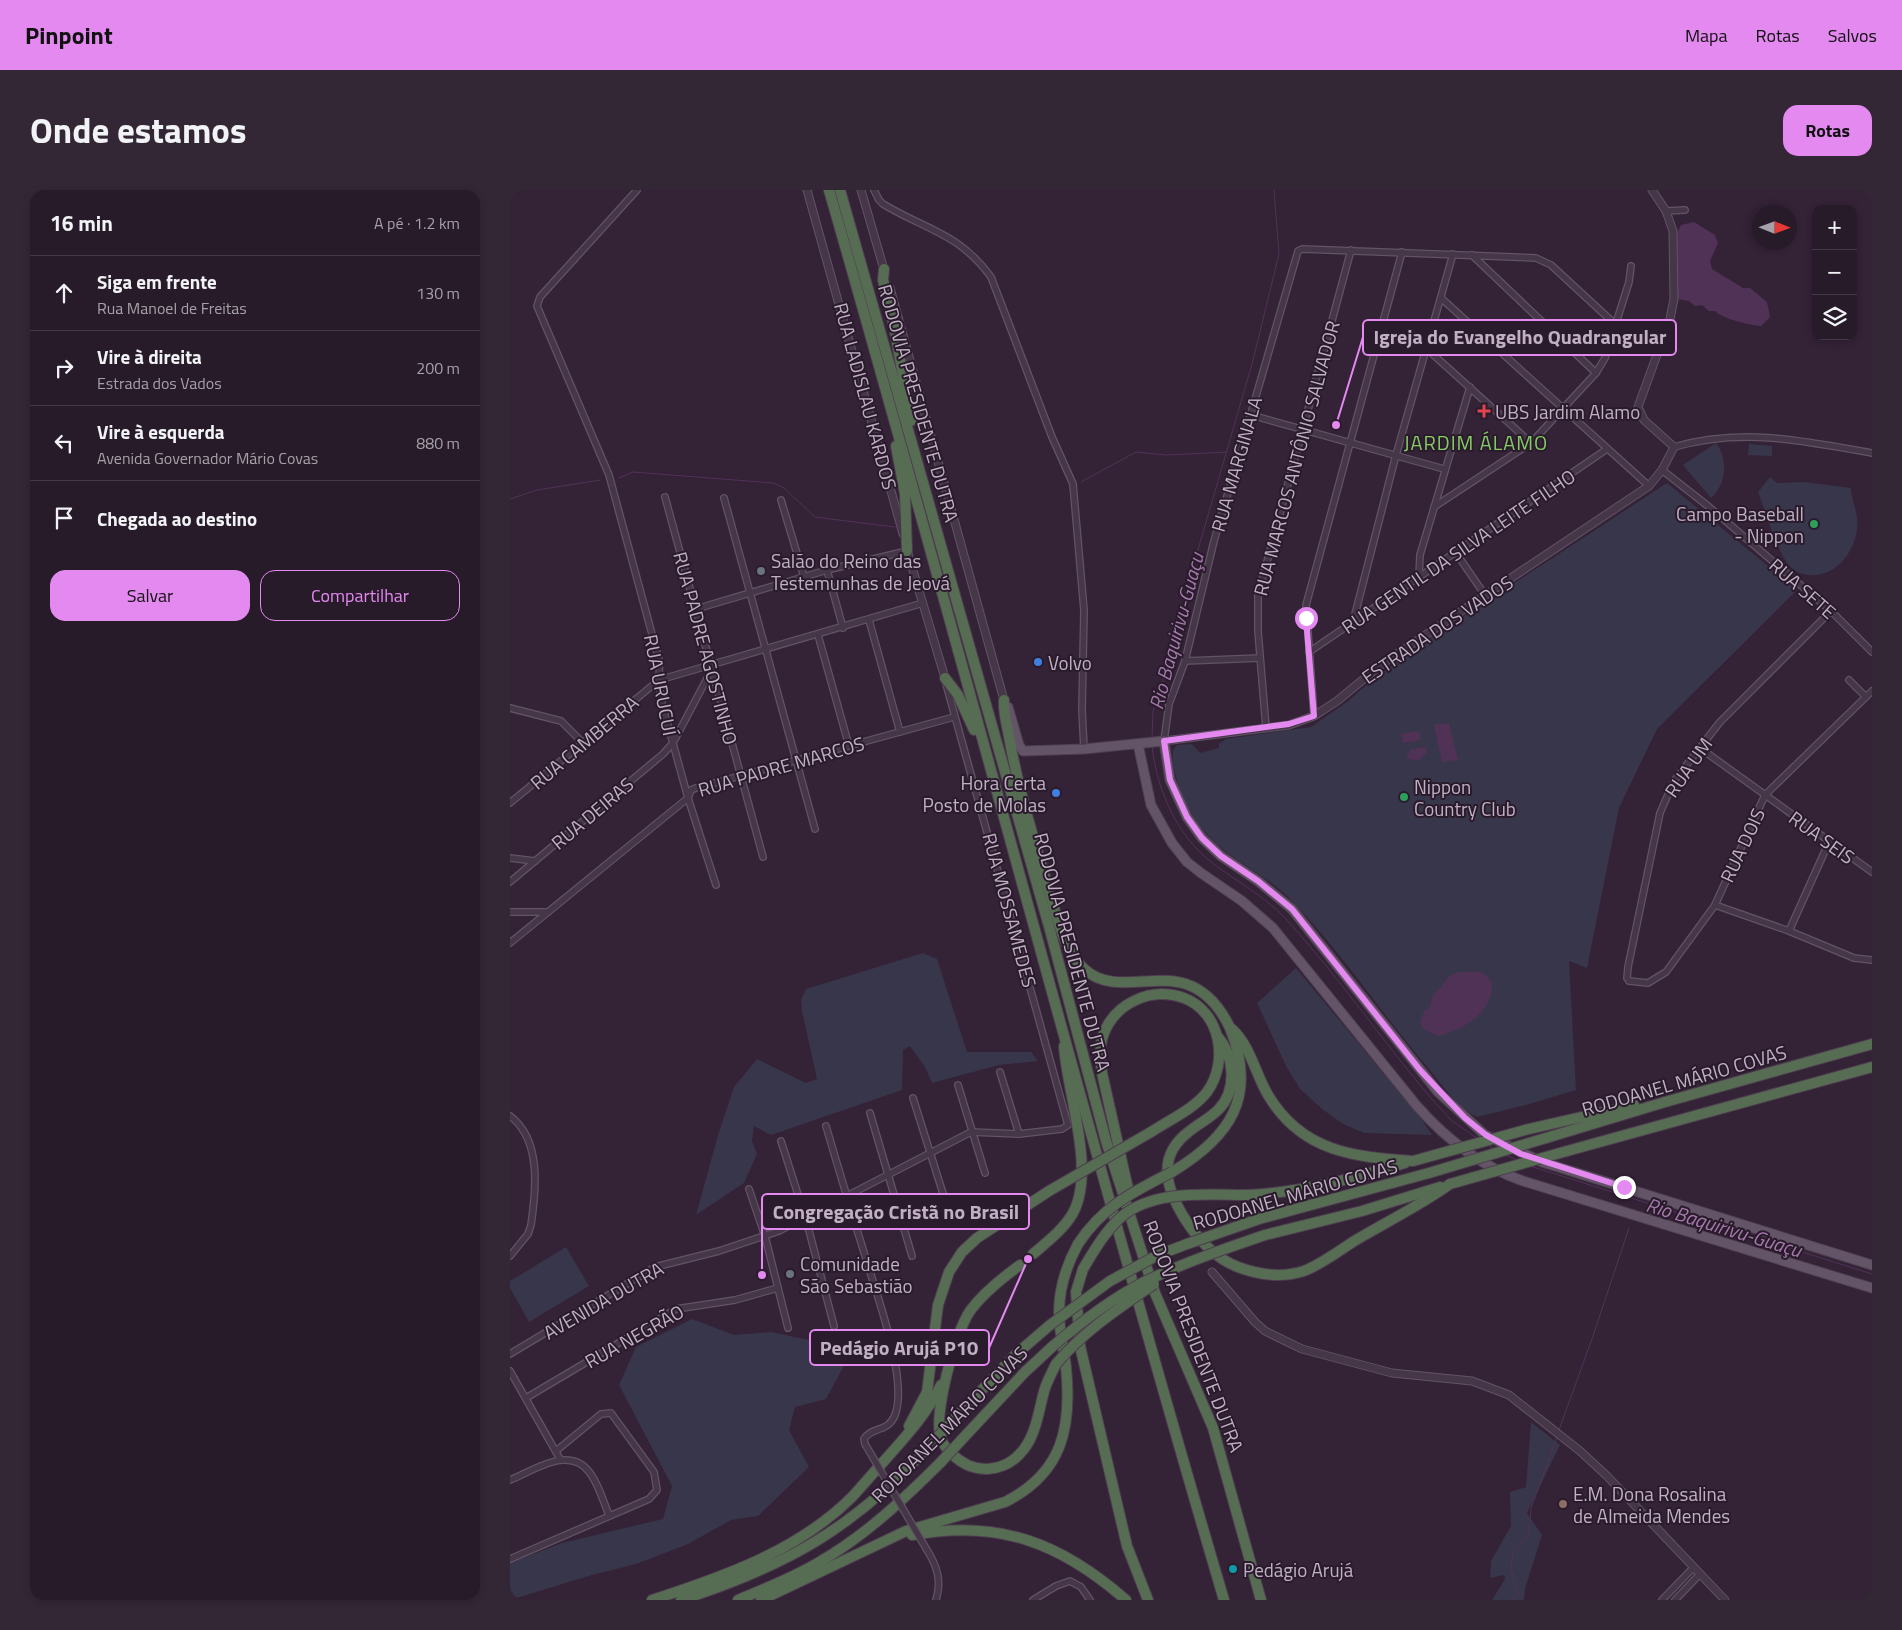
<!DOCTYPE html>
<html lang="pt">
<meta charset="utf-8">
<style>
body{margin:0;font-family:"Titillium Web",sans-serif;background:#332735;color:#f1f3f6}
.controls{position:absolute;right:15px;top:15px;display:grid;overflow:hidden;border-radius:10px;box-shadow:0 2px 8px #0003}
.controls button{width:45px;height:45px;display:grid;place-items:center;padding:0;border:0;border-bottom:1px solid #433846;background:#271a29;color:#f1f3f6;font:25px sans-serif}
.compass{position:absolute;left:1242px;top:15px;width:45px;height:45px;border-radius:50%;background:#271a29;box-shadow:0 2px 8px #0003;rotate:91deg}
.stop{position:absolute;width:15px;height:15px;margin:-11px;border:4px solid #e389f0;border-radius:50%;background:#fff}
.stop.end{background:#e389f0;border-color:#fff;box-shadow:0 1px 5px #0008}
.list{margin:0;padding:0;list-style:none}
h2{display:flex;justify-content:space-between;align-items:center;height:65px;margin:0;padding:0 20px;font-size:21px}
h2 small{font-size:16px;font-weight:400;color:#a4a1a8}
.list li{display:grid;grid-template-columns:32px 1fr auto;gap:15px;align-items:center;box-sizing:border-box;height:75px;padding:0 20px;border-top:1px solid #433846}
.list b{display:block;font-size:19px;white-space:nowrap}
.list p{margin:0;font-size:16px;white-space:nowrap;color:#a4a1a8}
.list em{font-size:16px;font-style:normal;color:#a4a1a8}
.actions{display:flex;gap:10px;padding:15px 20px}
.actions a{flex:1;padding:11px 0;border:1px solid #e389f0;border-radius:15px;text-align:center;font-size:18px;color:#e389f0}
.actions .main{background:#e389f0;color:#111}
.icon{flex:none;width:28px;height:28px;fill:none;stroke:currentColor;stroke-width:2;stroke-linecap:round;stroke-linejoin:round}
.map{position:relative;flex:none;width:1362px;height:1410px;overflow:hidden;border-radius:15px}
header{display:flex;align-items:center;gap:30px;box-sizing:border-box;height:70px;padding:0 25px;background:#e389f0;color:#111}
header strong{font-size:24px}
nav{display:flex;gap:28px;margin-inline-start:auto;font-size:18px}
.intro{display:flex;align-items:center;justify-content:space-between;box-sizing:border-box;height:120px;padding:0 30px}
h1{margin:0;font-size:35px}
.button{padding:12px 22px;border-radius:15px;background:#e389f0;color:#111;font-size:18px;font-weight:700}
main{display:flex;gap:30px;padding:0 30px}
aside{flex:1;background:#271a29;border-radius:15px;box-shadow:0 2px 8px #0003}
.map>svg:first-child{display:block}
</style>
<header>
<strong>Pinpoint</strong>
<nav><a>Mapa</a><a>Rotas</a><a>Salvos</a></nav>
</header>
<div class="intro"><h1>Onde estamos</h1><a class="button">Rotas</a></div>
<main>
<aside>
<h2>16 min<small>A pé · 1.2 km</small></h2>
<ul class="list">
<li><svg class="icon" aria-label="ahead" viewBox="0 0 24 24"><path d="M12 20V5M6 11l6-6 6 6"/></svg><div><b>Siga em frente</b><p>Rua Manoel de Freitas</p></div><em>130 m</em></li>
<li><svg class="icon" aria-label="right" viewBox="0 0 24 24"><path d="M7 20v-9h11M14 6l5 5-5 5"/></svg><div><b>Vire à direita</b><p>Estrada dos Vados</p></div><em>200 m</em></li>
<li><svg class="icon" aria-label="left" viewBox="0 0 24 24"><path d="M17 20v-9H6M10 6l-5 5 5 5"/></svg><div><b>Vire à esquerda</b><p>Avenida Governador Mário Covas</p></div><em>880 m</em></li>
<li><svg class="icon" aria-label="arrive" viewBox="0 0 24 24"><path d="M6 21V4h12l-3 4 3 4H6"/></svg><div><b>Chegada ao destino</b></div></li>
</ul>
<div class="actions"><a class="main">Salvar</a><a>Compartilhar</a></div>
</aside>
<div class="map">
<svg width="1362" height="1410" viewBox="0 0 1362 1410">
<rect width="100%" height="100%" fill="#342237"/>
<g fill="#38364a">
<path d="M 1206,253 C 1219,270 1216,295 1201,308 L 1173,275 Z"/>
<path d="M 1239,254 L 1262,256 L 1262,266 L 1238,265 Z"/>
<path d="M 1260,287 L 1267,293 L 1294,292 L 1341,298 C 1341,309 1346,317 1347,328 C 1350,352 1333,382 1307,385 C 1296,386 1284,383 1277,373 C 1265,356 1256,322 1248,302 Z"/>
<path d="M 1157,293 L 1287,400 L 1147,539 L 1109,618 L 1077,778 L 1059,771 L 1066,900 L 1016,915 L 967,927 C 948,918 932,895 919,879 C 871,823 831,761 780,709 C 756,684 722,672 699,646 C 679,625 661,589 663,560 L 667,555 L 682,554 L 690,563 L 709,558 L 709,554 L 716,549 L 801,537 L 837,512 L 860,492 L 910,455 Z"/>
<path d="M 413,763 L 427,769 L 457,862 L 521,862 L 528,871 L 489,875 L 422,893 L 415,877 L 400,856 L 393,860 L 392,900 L 261,945 L 244,936 L 242,951 L 247,964 L 234,993 L 186,1025 L 208,945 L 224,897 L 247,869 L 296,893 L 307,889 L 292,821 L 291,810 L 296,799 Z"/>
<path d="M 786,778 L 910,927 L 922,945 L 854,943 L 833,934 L 812,919 L 790,899 L 776,876 L 747,813 Z"/>
<path d="M 56,1057 L 79,1096 L 19,1132 L 0,1098 L 0,1091 Z"/>
<path d="M 182,1129 L 224,1145 L 261,1142 L 294,1149 L 335,1152 L 334,1176 L 316,1209 L 285,1217 L 279,1240 L 299,1277 L 248,1326 L 221,1330 L 178,1354 L 126,1374 L 82,1385 L 0,1410 L 0,1373 L 52,1353 L 153,1329 L 162,1296 L 109,1195 L 126,1157 Z"/>
<path d="M 1021,1232 L 1050,1255 L 1017,1323 L 1032,1345 L 1015,1399 L 1014,1410 L 982,1410 L 995,1389 L 994,1385 L 980,1388 L 981,1371 L 1001,1336 L 1000,1302 L 1016,1297 Z"/>
</g>
<g fill="#513257">
<path d="M 1184,32 L 1205,45 L 1208,53 L 1200,71 L 1202,79 L 1233,98 L 1240,98 L 1257,112 L 1260,127 L 1251,136 C 1240,135 1212,129 1205,121 L 1199,121 L 1192,115 L 1185,116 L 1179,111 L 1167,109 L 1167,43 L 1171,35 Z"/>
<path d="M 939,533 L 948,570 L 932,572 L 924,535 Z"/>
<path d="M 909,541 L 911,550 L 893,553 L 891,544 Z"/>
<path d="M 916,557 L 917,562 L 909,570 L 896,569 L 901,559 Z"/>
<path d="M 972,782 L 982,792 C 983,823 955,839 928,846 L 913,839 L 910,832 L 915,820 L 920,818 L 923,804 C 931,800 933,792 940,786 C 947,780 963,782 972,782 Z"/>
</g>
<g fill="none" stroke-linecap="round" stroke-linejoin="round">
<g stroke="#513257" stroke-width="1">
<path d="M 109,288 L 123,282 L 263,293 L 274,298 L 305,327 L 385,337"/>
<path d="M 571,292 L 626,262 L 656,265 L 717,262"/>
<path d="M 0,309 L 27,300 L 90,290"/>
<path d="M 642,549 L 643,521 L 670,438 L 685,370 L 742,174 L 769,64 L 764,0"/>
<path d="M 642,555 C 646,596 664,639 695,667 C 721,689 753,704 776,729 C 828,786 871,849 920,907 L 941,930 L 968,949"/>
<path d="M 978,955 L 985,959"/>
<path d="M 995,965 L 1007,970"/>
<path d="M 1020,976 L 1362,1084"/>
<path d="M 1049,1240 L 1083,1146 L 1119,1038"/>
<path d="M 999,1410 L 1008,1406 L 1001,1379 L 1003,1363 L 1019,1345 L 1021,1318 L 1047,1247"/>
</g>
<g stroke="#635366" stroke-width="8">
<g id="minor">
<path d="M 127,0 L 30,107 L 27,116 L 99,285 L 149,470 L 150,506 L 178,608 L 206,695"/>
<path d="M 364,0 L 369,10 L 373,14 C 416,40 449,43 481,87 L 542,247 L 563,294 L 574,420 L 572,520 L 574,559"/>
<path d="M 1156,21 L 1175,20"/>
<path d="M 962,65 L 1086,183"/>
<path d="M 931,108 L 1139,296"/>
<path d="M 917,159 L 1021,253"/>
<path d="M 741,225 L 934,279"/>
<path d="M 1164,257 C 1233,237 1293,251 1362,263"/>
<path d="M 1152,280 L 1198,316 L 1321,421 L 1362,462"/>
<path d="M 155,307 L 253,667"/>
<path d="M 214,308 L 305,639"/>
<path d="M 271,310 L 294,387"/>
<path d="M 924,317 L 1021,253 L 1086,183 L 1095,168 L 1119,92 L 1121,76"/>
<path d="M 946,363 L 975,405"/>
<path d="M 317,380 L 333,438"/>
<path d="M 909,387 L 910,365 L 960,197"/>
<path d="M 186,419 L 317,380 L 397,361"/>
<path d="M 1321,421 L 1210,532 L 1164,591 L 1150,623 L 1118,777 L 1117,788 L 1119,791 L 1138,793 L 1156,782 L 1205,715 L 1255,605 L 1362,501"/>
<path d="M 359,430 L 390,542"/>
<path d="M 843,432 L 886,265 L 943,64"/>
<path d="M 308,445 L 339,556"/>
<path d="M 799,462 L 1097,259"/>
<path d="M 675,471 L 750,468"/>
<path d="M 1339,490 L 1356,507"/>
<path d="M 0,518 L 51,531 L 73,553"/>
<path d="M 804,526 L 796,415 L 892,62"/>
<path d="M 756,538 L 748,441 L 748,405 L 841,60"/>
<path d="M 654,551 L 659,514 L 675,471 L 704,351 L 788,61 L 792,59 L 1026,68 L 1041,75 L 1106,135"/>
<path d="M 1190,558 L 1362,682"/>
<path d="M 0,613 L 149,490 L 413,413"/>
<path d="M 0,668 L 25,671"/>
<path d="M 0,692 L 153,564 L 163,553 L 202,479"/>
<path d="M 1205,715 L 1279,741 L 1344,768 L 1362,770"/>
<path d="M 0,722 L 38,722"/>
<path d="M 1279,741 L 1319,652"/>
<path d="M 0,753 L 178,608 L 181,600 L 186,598 L 444,527"/>
<path d="M 490,882 L 509,944"/>
<path d="M 448,895 L 475,983"/>
<path d="M 403,908 L 441,1029"/>
<path d="M 360,923 L 402,1066"/>
<path d="M 0,926 C 32,950 26,1001 21,1035 L 18,1044 L 0,1066"/>
<path d="M 316,936 C 328,977 340,1018 353,1059 C 364,1098 399,1188 385,1225 C 378,1243 362,1236 354,1249 L 355,1254"/>
<path d="M 271,951 L 297,1033 L 324,1136"/>
<path d="M 239,999 L 255,1046 L 278,1138"/>
<path d="M 0,1164 L 145,1077 L 209,1061 L 269,1041 L 461,942 L 509,944 L 552,939 L 558,935 L 436,494"/>
<path d="M 0,1181 L 50,1269"/>
<path d="M 16,1208 L 166,1119 L 225,1110 L 268,1098"/>
<path d="M 0,1290 C 23,1281 60,1254 80,1283 C 89,1295 93,1311 99,1325"/>
<path d="M 417,1360 C 427,1376 432,1391 426,1410"/>
<path d="M 0,1369 L 139,1309 L 147,1300 L 144,1282 L 101,1223 L 91,1224 L 46,1261"/>
<path d="M 523,1410 L 546,1396 L 560,1391 L 571,1397 L 580,1410"/>
<path d="M 1152,1410 L 1183,1378"/>
<path d="M 1165,1410 L 1190,1384"/>
</g>
</g>
<g stroke="#635366" stroke-width="9">
<g id="tertiary">
<path d="M 297,0 L 393,344"/>
<path d="M 351,0 L 375,83"/>
<path d="M 380,98 L 494,510"/>
<path d="M 396,357 L 435,488"/>
<path d="M 654,551 L 779,535 L 804,526 L 827,511 L 872,474 L 1139,296 L 1152,280 L 1164,257 L 1134,230 L 1128,217 L 1160,129 L 1164,109 L 1163,41 L 1156,21 L 1142,0"/>
<path d="M 702,1082 L 745,1132 L 755,1141 L 792,1159 L 882,1183 L 962,1191 L 999,1205 L 1070,1261 L 1097,1286 L 1215,1410"/>
</g>
</g>
<g stroke="#4e3f51" stroke-width="11">
<g id="primary">
<path d="M 498,517 L 509,555 L 513,561 L 574,559 L 654,551 L 660,590 L 677,627 L 692,648 L 711,666 L 748,691 L 782,719 L 928,902 L 975,945 L 1032,972 L 1362,1075"/>
<path d="M 628,554 L 641,615 L 662,653 L 677,672 L 691,683 L 732,711 L 763,738 L 907,916 C 937,950 970,976 1013,991 L 1362,1098"/>
</g>
</g>
<g stroke="#4d3d4f" stroke-width="12">
<g id="motorway">
<path d="M 319,0 C 454,469 576,942 714,1410"/>
<path d="M 330,0 L 540,740 L 596,951 L 645,1103 L 703,1238 L 751,1410"/>
<path d="M 374,79 L 373,90 L 384,136 L 401,231"/>
<path d="M 386,256 L 395,304 L 397,361"/>
<path d="M 435,488 L 448,505 L 464,540"/>
<path d="M 494,510 C 493,522 497,535 499,547 C 508,597 522,645 537,693 C 543,713 548,736 557,755 C 561,764 567,772 574,779 C 603,805 642,783 676,794 C 697,801 711,819 720,838 C 748,907 720,947 662,982"/>
<path d="M 722,839 C 741,857 745,883 758,905 C 792,962 844,967 903,971"/>
<path d="M 708,847 C 724,866 728,900 708,920 C 700,928 690,933 681,940 C 646,965 655,997 675,1029 C 687,1048 706,1069 728,1077 C 749,1085 772,1088 794,1081 C 812,1074 830,1060 846,1050 C 878,1031 911,1015 940,994"/>
<path d="M 1015,940 L 1124,915"/>
<path d="M 1036,948 L 1155,912 L 1362,854"/>
<path d="M 1057,961 L 1362,877"/>
<path d="M 619,1003 L 592,883 C 591,872 589,860 592,849 C 602,814 640,796 674,808 C 711,822 719,872 697,902 C 684,919 659,930 641,942"/>
<path d="M 737,1005 C 794,1002 841,989 895,973"/>
<path d="M 749,1029 L 919,983"/>
<path d="M 755,1045 L 852,1021 L 930,997"/>
<path d="M 523,1064 C 537,1052 554,1039 563,1023 C 586,980 557,903 554,856"/>
<path d="M 648,1065 L 677,1054"/>
<path d="M 510,1075 C 492,1088 473,1103 460,1121 C 445,1143 423,1224 431,1249 C 433,1255 438,1260 442,1264 C 464,1286 496,1283 514,1259 C 527,1242 529,1218 535,1198 C 538,1190 542,1182 546,1174"/>
<path d="M 573,1079 L 566,1102 L 570,1156 L 617,1356 L 638,1410"/>
<path d="M 452,1221 L 504,1166 L 540,1135"/>
<path d="M 399,1236 L 417,1202 L 428,1115 L 439,1082 L 452,1062 L 467,1048 L 539,1001"/>
<path d="M 457,1244 L 515,1182 L 543,1156"/>
<path d="M 402,1345 C 489,1329 551,1353 616,1410"/>
<path d="M 142,1410 C 213,1387 288,1361 342,1307 C 353,1295 364,1282 375,1270 C 397,1245 416,1225 431,1195"/>
<path d="M 171,1410 C 276,1376 344,1338 419,1256"/>
<path d="M 228,1410 C 256,1398 285,1387 311,1371 C 356,1345 395,1308 431,1272"/>
<path d="M 251,1410 L 396,1341 L 495,1312 C 553,1283 562,1237 556,1177 C 554,1159 549,1141 549,1123 C 549,1098 556,1076 568,1054"/>
</g>
</g>
<use href="#minor" stroke="#453648" stroke-width="5.5"/>
<use href="#tertiary" stroke="#453648" stroke-width="7"/>
<use href="#primary" stroke="#645468" stroke-width="9"/>
<use href="#motorway" stroke="#576d53" stroke-width="10"/>
<g stroke="#635366" stroke-width="8" stroke-linecap="butt">
<path id="minor-bridge" d="M 355,1254 L 417,1360"/>
</g>
<g stroke="#4d3d4f" stroke-width="12" stroke-linecap="butt">
<g id="motorway-bridge">
<path d="M 903,971 L 1015,940"/>
<path d="M 919,983 L 1036,948"/>
<path d="M 940,994 L 1057,961"/>
<path d="M 539,1001 L 641,942"/>
<path d="M 568,1054 C 593,1016 623,1002 662,982"/>
<path d="M 677,1054 L 749,1029"/>
<path d="M 573,1079 C 584,1061 594,1043 610,1028 C 642,999 697,1005 737,1005"/>
<path d="M 540,1135 L 600,1091 L 648,1065"/>
<path d="M 543,1156 C 571,1132 601,1109 634,1092 C 673,1073 714,1059 755,1045"/>
<path d="M 546,1174 C 574,1141 609,1118 644,1094"/>
<path d="M 419,1256 L 452,1221"/>
<path d="M 431,1272 L 457,1244"/>
</g>
</g>
<use href="#minor-bridge" stroke="#453648" stroke-width="5.5"/>
<use href="#motorway-bridge" stroke="#576d53" stroke-width="10"/>
</g>
<g fill="none" stroke-linecap="round" stroke-linejoin="round">
<path stroke="#e389f0" stroke-width="6" d="M 796,428 L 804,526 L 779,534 L 654,551 L 660,590 L 677,627 L 692,648 L 711,666 L 748,691 L 782,719 L 910,880 L 955,928 L 976,945 L 1011,964 L 1114,997"/>
</g>
<path fill="#e0444e" stroke="#2a1b2c" stroke-width="2" d="M971.5 213.5h5v5h5v5h-5v5h-5v-5h-5v-5h5z"/>
<g fill="#2e9e5b" stroke="#2a1b2c" stroke-width="2">
<circle cx="1304" cy="334" r="5"/>
<circle cx="894" cy="607" r="5"/>
</g>
<g fill="#6b7280" stroke="#2a1b2c" stroke-width="2">
<circle cx="251" cy="381" r="5"/>
<circle cx="280" cy="1084" r="5"/>
</g>
<g fill="#3f7fe0" stroke="#2a1b2c" stroke-width="2">
<circle cx="528" cy="472" r="5"/>
<circle cx="546" cy="603" r="5"/>
</g>
<circle fill="#8d6e63" stroke="#2a1b2c" stroke-width="2" cx="1053" cy="1314" r="5"/>
<circle fill="#0f9aa8" stroke="#2a1b2c" stroke-width="2" cx="723" cy="1379" r="5"/>
<g text-anchor="middle" dominant-baseline="central" stroke-width="4" stroke-linejoin="round" paint-order="stroke">
<g font-size="19" fill="#c1b0c4" stroke="#2a1b2c">
<text transform="translate(356 206) rotate(75)">RUA LADISLAU KARDOS</text>
<text transform="translate(409 213) rotate(74)">RODOVIA PRESIDENTE DUTRA</text>
<text transform="translate(786 268) rotate(-75)">RUA MARCOS ANTÔNIO SALVADOR</text>
<text transform="translate(726 274) rotate(-74)">RUA MARGINALA</text>
<text transform="translate(948 361) rotate(-34)">RUA GENTIL DA SILVA LEITE FILHO</text>
<text transform="translate(1293 398) rotate(41)">RUA SETE</text>
<text transform="translate(927 439) rotate(-34)">ESTRADA DOS VADOS</text>
<text transform="translate(196 458) rotate(75)">RUA PADRE AGOSTINHO</text>
<text transform="translate(151 495) rotate(79)">RUA URUCUÍ</text>
<text transform="translate(74 552) rotate(-40)">RUA CAMBERRA</text>
<text transform="translate(271 576) rotate(-16)">RUA PADRE MARCOS</text>
<text transform="translate(1178 577) rotate(-55)">RUA UM</text>
<text transform="translate(82 623) rotate(-40)">RUA DEIRAS</text>
<text transform="translate(1312 647) rotate(36)">RUA SEIS</text>
<text transform="translate(1232 655) rotate(-65)">RUA DOIS</text>
<text transform="translate(500 720) rotate(75)">RUA MOSSAMEDES</text>
<text transform="translate(563 762) rotate(75)">RODOVIA PRESIDENTE DUTRA</text>
<text transform="translate(1174 890) rotate(-16)">RODOANEL MÁRIO COVAS</text>
<text transform="translate(785 1004) rotate(-16)">RODOANEL MÁRIO COVAS</text>
<text transform="translate(93 1110) rotate(-30)">AVENIDA DUTRA</text>
<text transform="translate(124 1146) rotate(-29)">RUA NEGRÃO</text>
<text transform="translate(684 1146) rotate(69)">RODOVIA PRESIDENTE DUTRA</text>
<text transform="translate(439 1234) rotate(-45)">RODOANEL MÁRIO COVAS</text>
</g>
<g font-size="19" fill="#c1b0c4" stroke="#2a1b2c" text-anchor="start">
<text x="985" y="221">UBS Jardim Alamo</text>
<text x="1294" y="323" text-anchor="end">Campo Baseball<tspan x="1294" dy="22">- Nippon</tspan></text>
<text x="261" y="370">Salão do Reino das<tspan x="261" dy="22">Testemunhas de Jeová</tspan></text>
<text x="538" y="472">Volvo</text>
<text x="536" y="592" text-anchor="end">Hora Certa<tspan x="536" dy="22">Posto de Molas</tspan></text>
<text x="904" y="596">Nippon<tspan x="904" dy="22">Country Club</tspan></text>
<text x="290" y="1073">Comunidade<tspan x="290" dy="22">São Sebastião</tspan></text>
<text x="1063" y="1303">E.M. Dona Rosalina<tspan x="1063" dy="22">de Almeida Mendes</tspan></text>
<text x="733" y="1379">Pedágio Arujá</text>
</g>
<g font-size="20" letter-spacing="1" fill="#84cc63" stroke="#2a1b2c">
<text x="966" y="252">JARDIM ÁLAMO</text>
</g>
<g font-size="20" font-style="italic" fill="#a27aaa" stroke="#2a1b2c">
<text transform="translate(666 441) rotate(-75)">Rio Baquirivu-Guaçu</text>
<text transform="translate(1214 1037) rotate(17)">Rio Baquirivu-Guaçu</text>
</g>
</g>
<path fill="none" stroke="#e389f0" stroke-width="2" d="M826 235L853 147M252 1085L252 1022M518 1069L479 1158"/>
<g fill="#e389f0" stroke="#2a1b2c" stroke-width="2">
<circle cx="826" cy="235" r="5"/>
<circle cx="252" cy="1085" r="5"/>
<circle cx="518" cy="1069" r="5"/>
</g>
<g fill="#2a1b2c" stroke="#e389f0" stroke-width="2">
<rect x="853" y="130" width="313" height="35" rx="5"/>
<rect x="252" y="1004" width="267" height="35" rx="5"/>
<rect x="300" y="1140" width="179" height="35" rx="5"/>
</g>
<g font-size="20" text-anchor="middle" font-weight="bold" fill="#c1b0c4">
<text x="1010" y="154">Igreja do Evangelho Quadrangular</text>
<text x="386" y="1029">Congregação Cristã no Brasil</text>
<text x="389" y="1165">Pedágio Arujá P10</text>
</g>
</svg>
<div class="controls">
<button>+</button>
<button>−</button>
<button><svg class="icon" aria-label="layers" viewBox="0 0 24 24"><path d="M12 4l9 5-9 5-9-5zM3 14l9 5 9-5"/></svg></button>
</div>
<svg class="compass" viewBox="-18 -18 36 36"><path d="M0-13l5 13h-10z" fill="#e53935"/><path d="M0 13l5-13h-10z" fill="#a4a1a8"/></svg>
<div class="stop" style="left:796px;top:428px"></div>
<div class="stop end" style="left:1114px;top:997px"></div>
</div>
</main>
